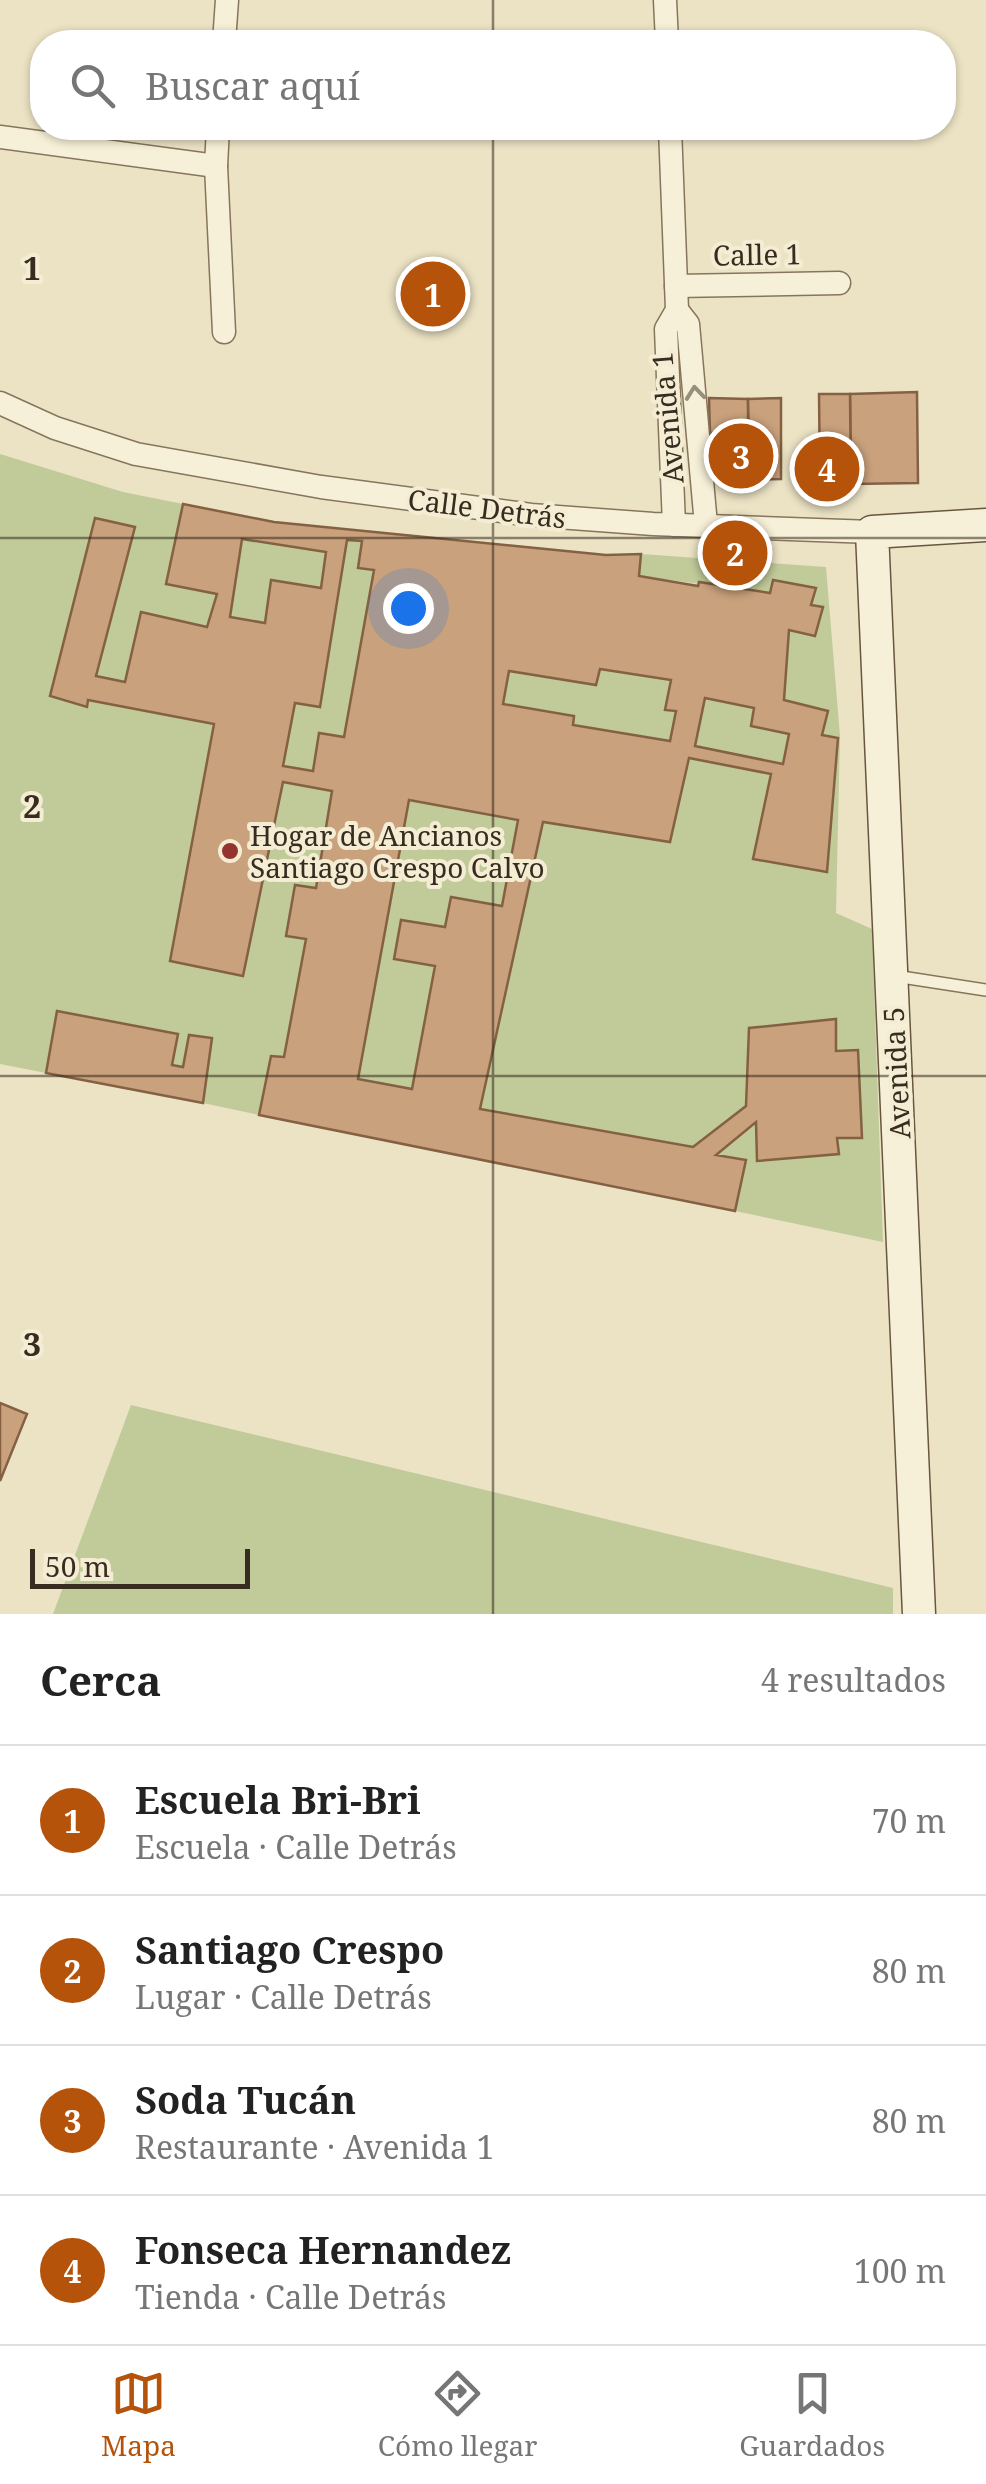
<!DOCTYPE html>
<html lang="es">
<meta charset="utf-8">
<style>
body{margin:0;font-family:"Noto Serif",serif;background:#f6f6f6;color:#222}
.scale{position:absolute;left:30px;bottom:25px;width:220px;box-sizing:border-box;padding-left:10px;border:5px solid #372c1f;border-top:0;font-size:28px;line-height:35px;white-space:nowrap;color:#372c1f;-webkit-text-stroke:8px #f4edd4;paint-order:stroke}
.you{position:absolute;left:408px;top:608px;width:35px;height:35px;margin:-25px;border:8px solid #fff;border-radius:50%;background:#1a73e8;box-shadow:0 0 0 15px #1a73e833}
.badge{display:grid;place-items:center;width:65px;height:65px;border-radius:50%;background:#b45309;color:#fff;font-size:32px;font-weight:700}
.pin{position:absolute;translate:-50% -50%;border:5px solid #fff;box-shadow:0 2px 10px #0006}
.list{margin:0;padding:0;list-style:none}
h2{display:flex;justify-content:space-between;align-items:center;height:130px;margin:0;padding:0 40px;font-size:42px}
h2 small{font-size:32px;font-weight:400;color:#767676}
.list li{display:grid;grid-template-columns:65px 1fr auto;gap:30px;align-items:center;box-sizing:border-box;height:150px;padding:0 40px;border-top:2px solid #e0e0e0}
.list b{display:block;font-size:38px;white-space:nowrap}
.list p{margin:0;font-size:32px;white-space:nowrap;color:#767676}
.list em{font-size:32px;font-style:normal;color:#767676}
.icon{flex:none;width:55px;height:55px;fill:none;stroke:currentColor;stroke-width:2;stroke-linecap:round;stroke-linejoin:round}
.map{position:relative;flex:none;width:986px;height:1614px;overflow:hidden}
.search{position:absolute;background:#fff;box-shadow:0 2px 8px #0004;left:30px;right:30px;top:30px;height:110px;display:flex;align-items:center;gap:25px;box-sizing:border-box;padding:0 35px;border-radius:40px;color:#767676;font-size:38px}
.sheet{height:730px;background:#fff}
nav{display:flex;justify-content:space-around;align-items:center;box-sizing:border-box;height:140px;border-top:2px solid #e0e0e0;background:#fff;font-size:28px;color:#767676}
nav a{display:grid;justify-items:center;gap:5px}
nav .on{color:#b45309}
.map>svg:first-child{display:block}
</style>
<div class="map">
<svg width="986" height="1614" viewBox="0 0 986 1614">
<rect width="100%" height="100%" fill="#ece3c5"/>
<g fill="#c1ca99">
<path d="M 0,454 L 123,492 L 183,504 L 166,583 L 217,594 L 207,627 L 141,612 L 125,682 L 96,676 L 134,527 L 50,696 L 86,707 L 88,700 L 214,724 L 170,961 L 243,976 L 283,782 L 332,791 L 316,888 L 296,885 L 286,936 L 306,939 L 284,1057 L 271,1056 L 259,1115 L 203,1103 L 211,1038 L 189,1036 L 183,1067 L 172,1065 L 46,1073 L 0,1064 Z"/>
<path d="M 242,539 L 326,552 L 321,588 L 272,580 L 265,623 L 230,617 Z"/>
<path d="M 347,540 L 362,541 L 358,568 L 374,570 L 344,737 L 313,771 L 283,766 L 295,703 L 320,707 Z"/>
<path d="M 641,554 L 826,567 L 840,736 L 836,913 L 872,929 L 883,1242 L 735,1211 L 746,1160 L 716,1155 L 756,1122 L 757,1160 L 838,1154 L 837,1138 L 862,1137 L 858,1050 L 836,1051 L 836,1019 L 749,1029 L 746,1106 L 693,1147 L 480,1109 L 543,822 L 670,842 L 689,758 L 771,774 L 754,859 L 827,872 L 838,738 L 822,735 L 828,711 L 784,700 L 789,630 L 816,635 L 823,608 L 811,605 L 816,588 L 773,580 L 770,593 L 639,576 Z"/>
<path d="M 600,669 L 671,680 L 665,709 L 676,711 L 670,741 L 573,725 L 573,716 L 503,704 L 509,671 L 596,685 Z"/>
<path d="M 705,698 L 754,708 L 789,734 L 783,764 L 695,746 Z"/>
<path d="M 409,800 L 518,820 L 502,906 L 452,897 L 445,927 L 401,920 L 435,966 L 412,1089 L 358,1079 Z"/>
<path d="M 131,1405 L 893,1588 L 893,1614 L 53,1614 Z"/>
</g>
<g fill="#c9a17c" stroke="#846143" stroke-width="2.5" fill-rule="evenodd">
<path d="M 917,392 L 918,483 L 851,484 L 850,394 Z"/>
<path d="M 819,394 L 850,394 L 851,484 L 820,484 Z"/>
<path d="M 709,398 L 748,399 L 748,433 L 710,433 Z"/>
<path d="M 781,398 L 781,479 L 750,480 L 748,399 Z"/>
<path d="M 710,433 L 731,433 L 733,479 L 716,479 Z"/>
<path d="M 731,433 L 748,433 L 750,480 L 733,479 Z"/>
<path d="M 183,504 L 274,522 L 606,555 L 641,554 L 639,576 L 698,586 L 699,582 L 770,593 L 773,580 L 816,588 L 811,605 L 823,607 L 815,636 L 789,630 L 784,700 L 828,711 L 822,735 L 838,738 L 827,872 L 753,859 L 771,774 L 689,758 L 670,842 L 543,822 L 480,1109 L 693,1147 L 746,1106 L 749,1028 L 836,1019 L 836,1051 L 858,1050 L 862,1138 L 837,1138 L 839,1154 L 757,1161 L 756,1122 L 716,1155 L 746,1160 L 735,1211 L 259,1115 L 271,1056 L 284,1057 L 306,939 L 286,936 L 295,885 L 316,888 L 332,791 L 283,782 L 243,976 L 170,961 L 214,724 L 88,700 L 87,707 L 50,696 L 95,518 L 135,527 L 96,676 L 125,682 L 141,612 L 207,627 L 217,594 L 166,584 ZM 242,539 L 326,552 L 321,588 L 271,580 L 265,623 L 230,617 ZM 347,540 L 362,541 L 358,568 L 374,570 L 344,737 L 319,733 L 313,771 L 283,766 L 295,703 L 320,707 ZM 600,669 L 671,680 L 665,710 L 676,711 L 670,741 L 573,725 L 574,716 L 503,704 L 509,671 L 596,685 ZM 705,698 L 754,708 L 751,726 L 789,734 L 783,764 L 695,746 ZM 409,800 L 518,820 L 502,906 L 451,897 L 445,927 L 401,920 L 394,959 L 435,966 L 412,1089 L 358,1079 Z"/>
<path d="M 57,1011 L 178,1034 L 172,1065 L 183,1067 L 189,1035 L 212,1038 L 203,1103 L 46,1073 Z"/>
<path d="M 0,1403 L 27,1414 L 0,1481 Z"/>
</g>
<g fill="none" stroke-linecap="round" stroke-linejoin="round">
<g stroke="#86755c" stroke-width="14">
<path id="lane" d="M 895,976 L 986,990"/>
</g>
<g stroke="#86755c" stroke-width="25">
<g id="street">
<path d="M 665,0 L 667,42"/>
<path d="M 224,42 L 227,0"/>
<path d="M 218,128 L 216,166 L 224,332"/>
<path d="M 670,128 L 677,310 L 666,329 L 674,525"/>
<path d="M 0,137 L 216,166"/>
<path d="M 676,286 L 839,283"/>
<path d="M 677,310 L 688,324 L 706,525"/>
<path d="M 0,403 L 55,428 L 136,454 L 321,487 L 531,515 L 653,524 L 872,532"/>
</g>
</g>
<g stroke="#68563f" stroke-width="35">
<path id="secondary" d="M 919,1614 L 872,532 L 986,525"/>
</g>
<use href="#lane" stroke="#f7f0d8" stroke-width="11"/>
<use href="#street" stroke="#f7f0d8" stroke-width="22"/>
<use href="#secondary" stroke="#f7f0d8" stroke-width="32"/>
</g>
<defs><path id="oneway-chevron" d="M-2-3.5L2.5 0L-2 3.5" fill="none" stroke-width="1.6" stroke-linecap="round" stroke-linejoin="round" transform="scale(2.5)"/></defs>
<use stroke="#978e7c" href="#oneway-chevron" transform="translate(695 393) rotate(-96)"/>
<path fill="none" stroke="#372c1f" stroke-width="2.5" stroke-opacity="0.55" d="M 493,0 L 493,42M 493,128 L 493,1614M 0,538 L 986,538M 0,1076 L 986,1076"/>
<circle fill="#93342e" stroke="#f4edd4" stroke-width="4" cx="230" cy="851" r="10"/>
<g text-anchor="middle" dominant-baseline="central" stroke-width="8" stroke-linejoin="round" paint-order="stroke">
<g font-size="28" fill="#372c1f" stroke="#f4edd4">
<text transform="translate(757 254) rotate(-1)">Calle 1</text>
<text transform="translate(667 418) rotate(-95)">Avenida 1</text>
<text transform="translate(487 508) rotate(7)">Calle Detrás</text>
<text transform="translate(896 1073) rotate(-93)">Avenida 5</text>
</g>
<g font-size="28" fill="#372c1f" stroke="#f4edd4" text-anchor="start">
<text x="250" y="835">Hogar de Ancianos<tspan x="250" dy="32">Santiago Crespo Calvo</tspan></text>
</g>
</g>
<g font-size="32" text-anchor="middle" font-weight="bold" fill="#372c1f" stroke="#f4edd4" stroke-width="8" stroke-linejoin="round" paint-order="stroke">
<text x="32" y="280">1</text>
<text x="32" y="818">2</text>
<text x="32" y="1356">3</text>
</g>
</svg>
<div class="scale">50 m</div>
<div class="you"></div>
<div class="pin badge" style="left:433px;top:294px">1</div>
<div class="pin badge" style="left:735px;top:553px">2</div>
<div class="pin badge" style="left:741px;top:456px">3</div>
<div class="pin badge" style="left:827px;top:469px">4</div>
<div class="search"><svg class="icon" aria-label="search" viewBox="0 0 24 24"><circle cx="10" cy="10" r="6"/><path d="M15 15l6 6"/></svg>Buscar aquí</div>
</div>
<section class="sheet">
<h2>Cerca<small>4 resultados</small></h2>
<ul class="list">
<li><span class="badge">1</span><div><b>Escuela Bri-Bri</b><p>Escuela · Calle Detrás</p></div><em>70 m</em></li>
<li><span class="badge">2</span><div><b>Santiago Crespo</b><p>Lugar · Calle Detrás</p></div><em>80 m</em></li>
<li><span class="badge">3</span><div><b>Soda Tucán</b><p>Restaurante · Avenida 1</p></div><em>80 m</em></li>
<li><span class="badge">4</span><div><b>Fonseca Hernandez</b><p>Tienda · Calle Detrás</p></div><em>100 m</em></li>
</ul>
</section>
<nav>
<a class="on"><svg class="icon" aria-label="map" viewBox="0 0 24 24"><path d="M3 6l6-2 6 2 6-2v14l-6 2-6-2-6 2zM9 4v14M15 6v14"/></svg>Mapa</a>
<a><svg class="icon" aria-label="directions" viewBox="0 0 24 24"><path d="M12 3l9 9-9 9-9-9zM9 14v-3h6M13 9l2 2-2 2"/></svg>Cómo llegar</a>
<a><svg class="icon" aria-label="saved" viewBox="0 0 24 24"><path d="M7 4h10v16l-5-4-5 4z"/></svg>Guardados</a>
</nav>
